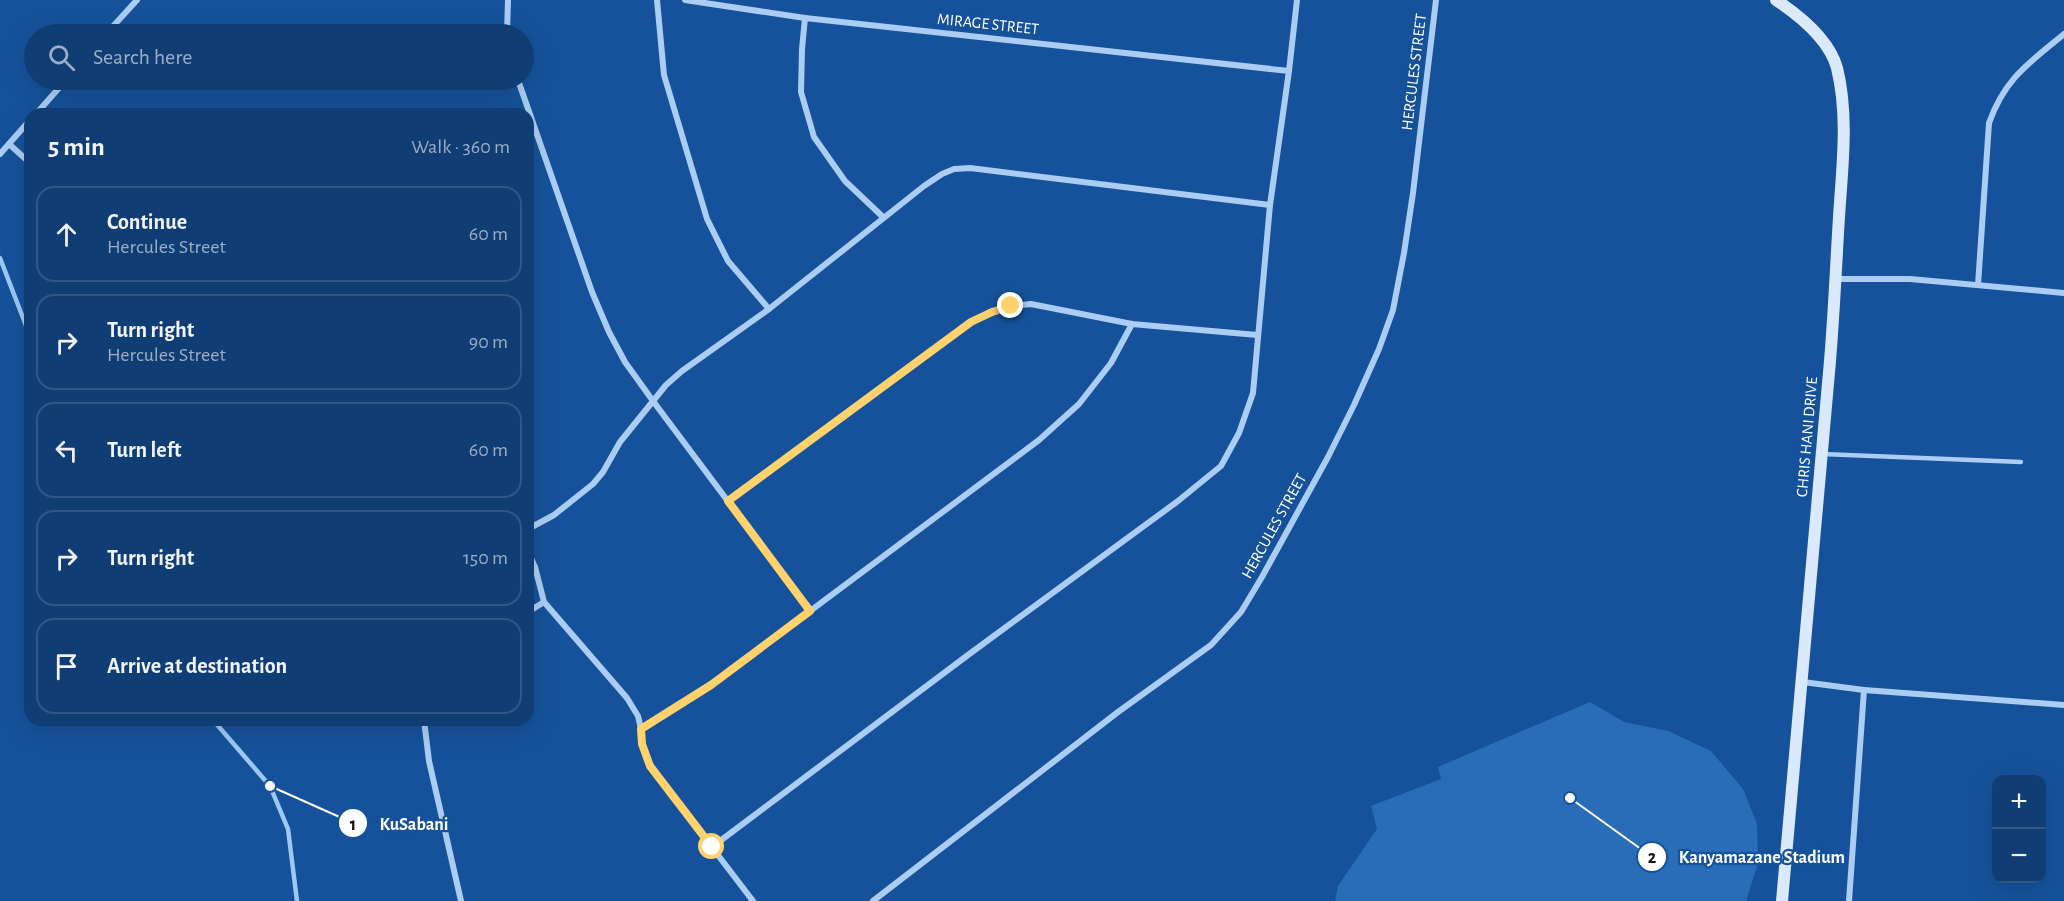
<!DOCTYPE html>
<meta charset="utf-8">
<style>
body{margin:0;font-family:"Alegreya Sans",sans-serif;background:#194579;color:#f1f3f6}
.controls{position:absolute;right:18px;bottom:18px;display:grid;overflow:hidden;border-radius:12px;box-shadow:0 6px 24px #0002}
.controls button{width:54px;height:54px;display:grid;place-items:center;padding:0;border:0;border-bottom:2px solid #305786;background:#103e74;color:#f1f3f6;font:30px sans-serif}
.stop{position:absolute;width:18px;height:18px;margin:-14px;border:4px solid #ffd26d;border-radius:50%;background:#fff}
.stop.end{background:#ffd26d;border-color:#fff;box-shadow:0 2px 6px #0008}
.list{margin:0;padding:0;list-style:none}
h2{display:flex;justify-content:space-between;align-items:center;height:78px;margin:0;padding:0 24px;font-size:26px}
h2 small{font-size:20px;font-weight:400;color:#9caec5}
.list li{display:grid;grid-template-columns:39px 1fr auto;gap:18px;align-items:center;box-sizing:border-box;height:96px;margin:0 12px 12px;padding:0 12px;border:2px solid #305786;border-radius:18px}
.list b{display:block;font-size:22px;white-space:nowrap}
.list p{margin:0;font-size:20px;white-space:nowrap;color:#9caec5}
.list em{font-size:20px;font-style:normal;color:#9caec5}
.icon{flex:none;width:33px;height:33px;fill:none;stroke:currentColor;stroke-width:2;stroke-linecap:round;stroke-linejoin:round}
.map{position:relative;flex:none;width:2064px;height:901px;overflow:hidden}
.search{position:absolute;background:#103e74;box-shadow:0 6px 24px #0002;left:24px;top:24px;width:510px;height:66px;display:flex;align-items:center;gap:15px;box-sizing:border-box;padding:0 21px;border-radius:33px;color:#9caec5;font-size:22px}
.panel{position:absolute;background:#103e74;box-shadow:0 6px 24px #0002;left:24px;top:108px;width:510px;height:618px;border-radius:18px}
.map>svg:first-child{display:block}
</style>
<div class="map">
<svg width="2064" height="901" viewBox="0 0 2064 901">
<rect width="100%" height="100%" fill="#16529b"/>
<path fill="#296db9" d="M 1590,702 L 1624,722 L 1668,731 L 1711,751 L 1743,789 L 1757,824 L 1758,863 L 1746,901 L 1335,901 L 1338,886 L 1377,829 L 1371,806 L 1441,779 L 1438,767 Z"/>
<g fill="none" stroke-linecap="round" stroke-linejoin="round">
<g stroke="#9dc8f5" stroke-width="4.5">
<path d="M 0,258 L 30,336"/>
<path d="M 213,720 L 270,786 L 288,829 L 297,901"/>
</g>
<path stroke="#abcdf3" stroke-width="4.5" d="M 1822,454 L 2021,462"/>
<g stroke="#abcdf3" stroke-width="6">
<path d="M 657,0 L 664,75 L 707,219 L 728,261 L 769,309"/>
<path d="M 685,0 L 805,18 L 1289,71"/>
<path d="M 805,18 L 802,49 L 801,92 L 814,137 L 845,181 L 883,217"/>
<path d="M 106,34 L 137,0"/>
<path d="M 507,34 L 508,0"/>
<path d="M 518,80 L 592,292 L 609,332 L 625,362 L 653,401 L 810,611"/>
<path d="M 36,114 L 66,80"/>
<path d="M 9,144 L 30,163"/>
<path d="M 0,154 L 30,120"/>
<path d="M 1837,279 L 1910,279 L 2064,293"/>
<path d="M 1978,285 L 1989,123 C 2005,78 2029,63 2064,34"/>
<path d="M 728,501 L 971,322 L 991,312 L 1011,306 L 1031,304 L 1132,324 L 1257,335"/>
<path d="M 528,529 L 554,515 L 593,484 L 603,472 L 620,442 L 666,385 L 682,371 L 769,309 L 924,186 L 942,174 L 954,169 L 970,168 L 1270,205"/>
<path d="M 528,552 L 535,567 L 544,602 L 627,698 L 638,716 L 641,729 L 642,744 L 650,766 L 753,901"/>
<path d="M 528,612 L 544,602"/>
<path d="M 1803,682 L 1864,690 L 2064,705"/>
<path d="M 424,720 L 429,761 L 461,901"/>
<path d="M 641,729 L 711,685 L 1039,440 L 1079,404 L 1111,363 L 1132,324"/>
<path d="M 712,847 L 968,655 L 1178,501 L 1221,466 L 1239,433 L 1253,393 L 1270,205 L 1289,71 L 1297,0"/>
<path d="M 873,901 L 1118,712 L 1211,645 L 1241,612 L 1262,577 L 1328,457 L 1354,405 L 1379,349 L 1393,310 L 1404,253 L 1413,193 L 1436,0"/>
<path d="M 1849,901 L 1864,690"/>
</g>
<path stroke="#daeafc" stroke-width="12" d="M 1776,0 C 1800,16 1829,39 1837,68 C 1849,117 1842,168 1839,217 C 1836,265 1834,313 1830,361 C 1815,541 1799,721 1782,901"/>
</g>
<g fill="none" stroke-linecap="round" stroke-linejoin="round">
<path stroke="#ffd26d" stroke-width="8" d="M 712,847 L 650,766 L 642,744 L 641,729 L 711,685 L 810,611 L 728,501 L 971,322 L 992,312 L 1011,306"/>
</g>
<g text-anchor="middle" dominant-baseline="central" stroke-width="4.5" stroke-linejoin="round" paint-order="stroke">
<g font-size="16" fill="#fff" stroke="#16529b">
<text transform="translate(988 24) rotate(6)">MIRAGE STREET</text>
<text transform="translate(1414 72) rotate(-83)">HERCULES STREET</text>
<text transform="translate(1807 437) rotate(-85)">CHRIS HANI DRIVE</text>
<text transform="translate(1274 526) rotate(-61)">HERCULES STREET</text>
</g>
</g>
<path fill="none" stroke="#fff" stroke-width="2" d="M270 786L353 823M1570 798L1652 857"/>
<g fill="#fff" stroke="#16529b" stroke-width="2">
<circle cx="270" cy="786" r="6"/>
<circle cx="1570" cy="798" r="6"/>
<circle cx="353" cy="823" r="15"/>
<circle cx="1652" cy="857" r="15"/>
</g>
<g font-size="18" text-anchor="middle" font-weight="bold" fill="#111">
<text x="353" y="830">1</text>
<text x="1652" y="863">2</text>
</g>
<g font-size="18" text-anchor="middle" font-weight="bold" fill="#fff" stroke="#16529b" stroke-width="4.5" stroke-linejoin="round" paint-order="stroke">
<text x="414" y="830">KuSabani</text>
<text x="1762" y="863">Kanyamazane Stadium</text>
</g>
</svg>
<div class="controls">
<button>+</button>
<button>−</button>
</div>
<div class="stop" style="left:712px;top:847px"></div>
<div class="stop end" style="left:1011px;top:306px"></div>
<div class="search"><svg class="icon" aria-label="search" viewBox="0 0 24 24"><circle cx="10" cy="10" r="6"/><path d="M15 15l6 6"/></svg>Search here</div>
<section class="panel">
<h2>5 min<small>Walk · 360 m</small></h2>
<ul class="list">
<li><svg class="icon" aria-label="ahead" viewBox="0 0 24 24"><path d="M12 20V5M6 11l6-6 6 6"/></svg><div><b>Continue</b><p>Hercules Street</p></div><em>60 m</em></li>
<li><svg class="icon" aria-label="right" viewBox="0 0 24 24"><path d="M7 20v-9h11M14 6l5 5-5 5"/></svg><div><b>Turn right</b><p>Hercules Street</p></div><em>90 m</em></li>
<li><svg class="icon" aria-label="left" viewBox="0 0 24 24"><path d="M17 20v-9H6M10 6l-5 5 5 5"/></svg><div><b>Turn left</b></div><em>60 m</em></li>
<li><svg class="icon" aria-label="right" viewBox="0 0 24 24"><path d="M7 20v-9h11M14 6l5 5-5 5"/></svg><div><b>Turn right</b></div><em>150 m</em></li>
<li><svg class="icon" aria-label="arrive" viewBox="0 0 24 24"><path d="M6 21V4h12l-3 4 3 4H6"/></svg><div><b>Arrive at destination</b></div></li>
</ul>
</section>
</div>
